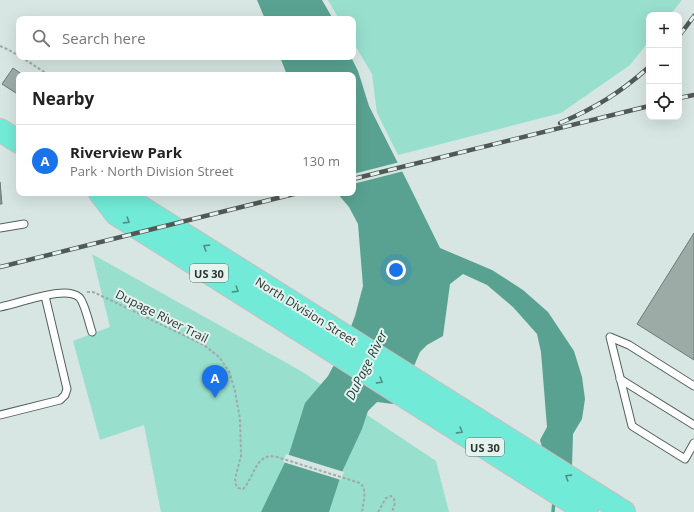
<!DOCTYPE html>
<meta charset="utf-8">
<style>
body{margin:0;font-family:"Open Sans",sans-serif;background:#f6f6f6;color:#222}
.controls{position:absolute;right:12px;top:12px;display:grid;overflow:hidden;border-radius:8px;box-shadow:0 4px 16px #0002}
.controls button{width:36px;height:36px;display:grid;place-items:center;padding:0;border:0;border-bottom:1px solid #e0e0e0;background:#fff;color:#222;font:20px sans-serif}
.you{position:absolute;left:396px;top:270px;width:14px;height:14px;margin:-10px;border:3px solid #fff;border-radius:50%;background:#1a73e8;box-shadow:0 0 0 6px #1a73e833}
.badge{display:grid;place-items:center;width:26px;height:26px;border-radius:50%;background:#1a73e8;color:#fff;font-size:13px;font-weight:700}
.pin{position:absolute;translate:-50% -33px;filter:drop-shadow(0 1px 2px #0008)}
.pin::after{content:'';position:absolute;top:21px;width:14px;height:12px;background:inherit;clip-path:polygon(0 0,100% 0,50% 100%)}
.list{margin:0;padding:0;list-style:none}
h2{display:flex;justify-content:space-between;align-items:center;height:52px;margin:0;padding:0 16px;font-size:17px}
h2 small{font-size:13px;font-weight:400;color:#767676}
.list li{display:grid;grid-template-columns:26px 1fr auto;gap:12px;align-items:center;box-sizing:border-box;height:72px;padding:0 16px;border-top:1px solid #e0e0e0}
.list b{display:block;font-size:15px;white-space:nowrap}
.list p{margin:0;font-size:13px;white-space:nowrap;color:#767676}
.list em{font-size:13px;font-style:normal;color:#767676}
.icon{flex:none;width:22px;height:22px;fill:none;stroke:currentColor;stroke-width:2;stroke-linecap:round;stroke-linejoin:round}
.map{position:relative;flex:none;width:694px;height:512px;overflow:hidden}
.search{position:absolute;background:#fff;box-shadow:0 4px 16px #0002;left:16px;top:16px;width:340px;height:44px;display:flex;align-items:center;gap:10px;box-sizing:border-box;padding:0 14px;border-radius:8px;color:#767676;font-size:15px}
.panel{position:absolute;background:#fff;box-shadow:0 4px 16px #0002;left:16px;top:72px;width:340px;height:124px;border-radius:8px}
.map>svg:first-child{display:block}
</style>
<div class="map">
<svg width="694" height="512" viewBox="0 0 694 512">
<rect width="100%" height="100%" fill="#d7e6e2"/>
<g fill="#98dfce">
<path d="M 328,0 L 682,0 L 670,15 L 649,15 L 649,41 L 630,65 L 561,113 L 398,155 L 377,113 L 372,74 L 353,42 L 353,19 L 339,19 Z"/>
<path d="M 92,254 L 301,371 L 436,461 L 449,512 L 161,512 L 144,425 L 100,440 L 73,341 L 110,327 Z"/>
</g>
<g fill="#59a291">
<path d="M 257,0 L 322,0 L 333,19 L 265,19 Z"/>
<path d="M 280,57 L 351,57 L 358,71 L 369,106 L 409,185 L 440,248 L 492,270 L 523,290 L 548,312 L 574,351 L 582,377 L 585,399 L 582,419 L 573,434 L 572,466 L 542,447 L 540,440 L 547,427 L 541,352 L 537,334 L 513,307 L 487,285 L 463,274 L 450,284 L 443,336 L 427,345 L 420,352 L 414,366 L 393,404 L 377,402 L 368,411 L 362,429 L 342,472 L 329,512 L 261,512 L 289,454 L 305,403 L 328,376 L 343,348 L 355,316 L 363,286 L 358,224 L 349,207 L 337,193 L 353,193 L 353,75 L 287,75 Z"/>
</g>
<g fill="#d7e6e2">
<path d="M 400,162 L 404,171 L 353,184 L 353,174 Z"/>
<path d="M 286,454 L 344,472 L 341,480 L 283,462 Z"/>
</g>
<g fill="none" stroke-linecap="round" stroke-linejoin="round">
<path stroke="#59a291" stroke-width="3.5" d="M 553,512 L 554,501"/>
</g>
<g fill="#9daba7" stroke="#6d7a76">
<path d="M 13,68 L 23,75 L 19,75 L 19,95 L 2,84 Z"/>
<path d="M 0,182 L 2,204 L 0,204 Z"/>
<path d="M 694,233 L 694,360 L 637,324 Z"/>
<path d="M 221,375 L 223,383 L 213,387 L 211,378 Z"/>
</g>
<g fill="none" stroke-linecap="round" stroke-linejoin="round">
<g stroke="#53605c" stroke-width="9">
<g id="service">
<path d="M 0,228 L 24,224"/>
<path d="M 0,307 C 19,303 45,293 64,293 C 69,293 75,294 79,297 C 85,303 89,324 92,332"/>
<path d="M 620,379 L 694,425"/>
<path d="M 694,386 L 629,345 L 610,337 L 632,426 L 685,459 L 694,443"/>
<path d="M 0,415 L 60,400 L 65,395 L 67,389 L 45,296"/>
</g>
</g>
<g stroke="#c0c2c1" stroke-width="24">
<g id="primary">
<path d="M 0,130 L 19,142"/>
<path d="M 100,193 L 116,214 L 587,512"/>
<path d="M 107,193 L 128,199 L 624,512"/>
</g>
</g>
<g stroke="#9faba8" stroke-width="2" stroke-dasharray="3 2" stroke-linecap="butt">
<path d="M 0,46 L 9,50 L 19,56"/>
<path d="M 21,57 L 49,75"/>
<path d="M 87,292 L 93,292 L 106,298 L 204,345 L 219,357 L 229,371 L 235,391 L 240,419 L 241,456 L 235,479 L 236,485 L 238,488 L 243,489 C 255,477 255,452 277,457 L 360,483 C 368,490 363,502 362,512"/>
<path d="M 378,512 L 386,498 L 391,496 L 394,499 L 395,503 L 392,512"/>
</g>
<use href="#service" stroke="#fff" stroke-width="7"/>
<use href="#primary" stroke="#71ebd7" stroke-width="22"/>
<g stroke="#515957" stroke-width="4.5">
<g id="rail">
<path d="M 679,36 L 694,16"/>
<path d="M 679,98 L 694,95"/>
<path d="M 560,123 C 595,108 620,93 649,67"/>
<path d="M 353,179 L 649,106"/>
<path d="M 0,267 L 298,193"/>
</g>
</g>
<use href="#rail" stroke="#e5f3ef" stroke-width="3" stroke-dasharray="9" stroke-linecap="butt"/>
</g>
<defs><path id="oneway-chevron" d="M-2-3.5L2.5 0L-2 3.5" fill="none" stroke-width="1.6" stroke-linecap="round" stroke-linejoin="round"/></defs>
<g stroke="#4f8f84">
<use href="#oneway-chevron" transform="translate(127 221) rotate(32)"/>
<use href="#oneway-chevron" transform="translate(206 247) rotate(-148)"/>
<use href="#oneway-chevron" transform="translate(236 290) rotate(32)"/>
<use href="#oneway-chevron" transform="translate(380 381) rotate(32)"/>
<use href="#oneway-chevron" transform="translate(460 431) rotate(32)"/>
<use href="#oneway-chevron" transform="translate(568 477) rotate(-148)"/>
</g>
<g text-anchor="middle" dominant-baseline="central" stroke-width="4" stroke-linejoin="round" paint-order="stroke">
<g fill="#e5f3ef" stroke="#646d6a" stroke-width="1">
<rect x="190" y="264" width="38" height="18" rx="3"/>
<rect x="466" y="438" width="38" height="18" rx="3"/>
</g>
<g font-size="11" font-weight="bold" fill="#2d3331">
<text x="209" y="273">US 30</text>
<text x="485" y="447">US 30</text>
</g>
<g font-size="12" fill="#2d3331" stroke="#e5f3ef">
<text transform="translate(306 311) rotate(32)">North Division Street</text>
<text transform="translate(162 316) rotate(27)">Dupage River Trail</text>
</g>
<g font-size="13" font-style="italic" fill="#183b34" stroke="#e5f3ef">
<text transform="translate(366 365) rotate(-63)">DuPage River</text>
</g>
</g>
</svg>
<div class="controls">
<button>+</button>
<button>−</button>
<button><svg class="icon" aria-label="locate" viewBox="0 0 24 24"><circle cx="12" cy="12" r="6"/><path d="M12 2v4M12 18v4M2 12h4M18 12h4"/></svg></button>
</div>
<div class="you"></div>
<div class="pin badge" style="left:215px;top:398px">A</div>
<div class="search"><svg class="icon" aria-label="search" viewBox="0 0 24 24"><circle cx="10" cy="10" r="6"/><path d="M15 15l6 6"/></svg>Search here</div>
<section class="panel">
<h2>Nearby<small></small></h2>
<ul class="list">
<li><span class="badge">A</span><div><b>Riverview Park</b><p>Park · North Division Street</p></div><em>130 m</em></li>
</ul>
</section>
</div>
